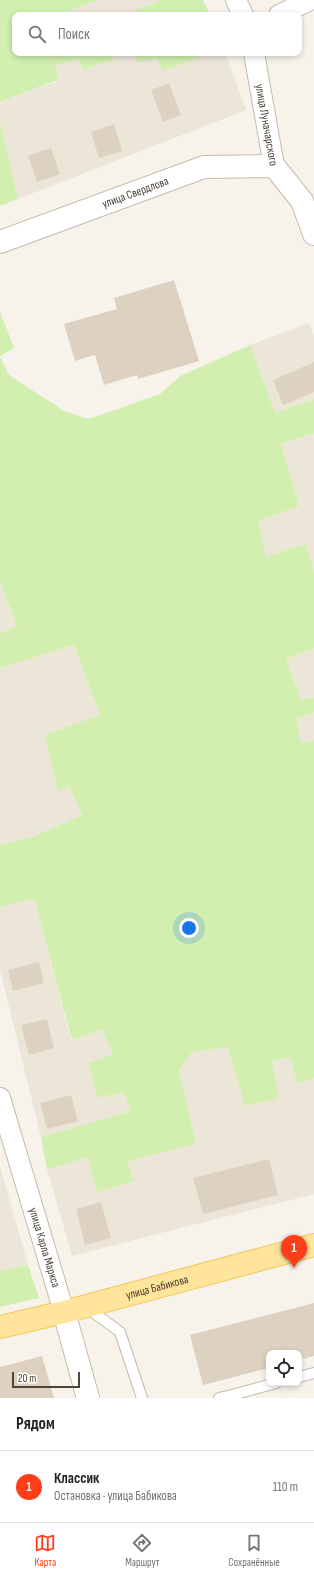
<!DOCTYPE html>
<html lang="ru">
<meta charset="utf-8">
<style>
body{margin:0;font-family:"Sofia Sans Condensed",sans-serif;background:#f6f6f6;color:#202124}
.controls{position:absolute;right:12px;bottom:12px;display:grid;overflow:hidden;border-radius:8px;box-shadow:0 2px 6px #0003}
.controls button{width:36px;height:36px;display:grid;place-items:center;padding:0;border:0;border-bottom:1px solid #e0e0e0;background:#fff;color:#202124;font:20px sans-serif}
.scale{position:absolute;left:12px;bottom:10px;width:68px;box-sizing:border-box;padding-left:4px;border:2px solid #4c4437;border-top:0;font-size:11px;line-height:14px;white-space:nowrap;color:#4c4437;-webkit-text-stroke:3px #fff;paint-order:stroke}
.you{position:absolute;left:189px;top:928px;width:14px;height:14px;margin:-10px;border:3px solid #fff;border-radius:50%;background:#1a73e8;box-shadow:0 0 0 6px #1a73e833}
.badge{display:grid;place-items:center;width:26px;height:26px;border-radius:50%;background:#ff3e19;color:#fff;font-size:13px;font-weight:700}
.pin{position:absolute;translate:-50% -33px;filter:drop-shadow(0 1px 2px #0008)}
.pin::after{content:'';position:absolute;top:21px;width:14px;height:12px;background:inherit;clip-path:polygon(0 0,100% 0,50% 100%)}
.list{margin:0;padding:0;list-style:none}
h2{display:flex;justify-content:space-between;align-items:center;height:52px;margin:0;padding:0 16px;font-size:17px}
h2 small{font-size:13px;font-weight:400;color:#757577}
.list li{display:grid;grid-template-columns:26px 1fr auto;gap:12px;align-items:center;box-sizing:border-box;height:72px;padding:0 16px;border-top:1px solid #e0e0e0}
.list b{display:block;font-size:15px;white-space:nowrap}
.list p{margin:0;font-size:13px;white-space:nowrap;color:#757577}
.list em{font-size:13px;font-style:normal;color:#757577}
.icon{flex:none;width:22px;height:22px;fill:none;stroke:currentColor;stroke-width:2;stroke-linecap:round;stroke-linejoin:round}
.map{position:relative;flex:none;width:314px;height:1398px;overflow:hidden}
.search{position:absolute;background:#fff;box-shadow:0 2px 6px #0003;left:12px;right:12px;top:12px;height:44px;display:flex;align-items:center;gap:10px;box-sizing:border-box;padding:0 14px;border-radius:8px;color:#757577;font-size:15px}
.sheet{height:124px;background:#fff}
nav{display:flex;justify-content:space-around;align-items:center;box-sizing:border-box;height:56px;border-top:1px solid #e0e0e0;background:#fff;font-size:11px;color:#757577}
nav a{display:grid;justify-items:center;gap:2px}
nav .on{color:#ff3e19}
.map>svg:first-child{display:block}
</style>
<div class="map">
<svg width="314" height="1398" viewBox="0 0 314 1398">
<rect width="100%" height="100%" fill="#f7f3eb"/>
<g fill="#ebe6d8">
<path d="M 98,0 L 162,0 L 123,15 L 67,15 L 66,12 Z"/>
<path d="M 112,53 L 134,53 L 138,63 L 157,57 L 164,71 L 211,53 L 225,53 L 246,110 L 18,199 L 0,122 L 0,102 L 58,81 L 55,66 L 78,59 L 83,70 L 114,59 Z"/>
<path d="M 309,323 L 314,336 L 314,399 L 275,413 L 250,345 Z"/>
<path d="M 314,433 L 314,571 L 313,571 L 266,558 L 258,521 L 299,506 L 281,444 Z"/>
<path d="M 0,582 L 17,626 L 0,634 Z"/>
<path d="M 74,645 L 100,715 L 58,789 L 69,786 L 82,815 L 35,836 L 0,845 L 0,668 Z"/>
<path d="M 314,648 L 314,697 L 301,700 L 286,659 Z"/>
<path d="M 314,712 L 314,740 L 301,743 L 296,719 Z"/>
<path d="M 34,899 L 71,1040 L 102,1030 L 113,1054 L 97,1098 L 124,1092 L 131,1111 L 41,1137 L 0,970 L 0,907 Z"/>
<path d="M 228,1047 L 272,1061 L 290,1056 L 297,1083 L 314,1078 L 314,1194 L 72,1256 L 47,1169 L 88,1158 L 98,1192 L 127,1161 L 196,1144 L 179,1070 L 192,1052 Z"/>
<path d="M 0,1166 L 28,1265 L 0,1271 Z"/>
</g>
<g fill="#d2efaf">
<path d="M 0,0 L 98,0 L 66,12 L 67,15 L 15,15 L 15,53 L 112,53 L 114,59 L 83,70 L 78,59 L 55,66 L 58,80 L 0,102 Z"/>
<path d="M 162,0 L 203,0 L 210,15 L 123,15 Z"/>
<path d="M 134,53 L 211,53 L 163,71 L 157,58 L 138,63 Z"/>
<path d="M 0,122 L 18,199 L 0,206 Z"/>
<path d="M 0,312 L 14,348 L 0,356 Z"/>
<path d="M 250,345 L 275,413 L 314,399 L 314,433 L 281,444 L 299,506 L 258,521 L 266,557 L 305,544 L 314,571 L 314,648 L 286,659 L 301,700 L 314,697 L 314,712 L 296,719 L 301,743 L 314,740 L 314,1078 L 297,1083 L 290,1057 L 272,1061 L 279,1098 L 245,1106 L 228,1047 L 192,1052 L 179,1070 L 196,1144 L 127,1161 L 134,1181 L 97,1192 L 88,1158 L 47,1169 L 41,1137 L 131,1111 L 124,1092 L 97,1098 L 89,1063 L 113,1054 L 102,1030 L 72,1040 L 34,899 L 0,907 L 0,845 L 35,836 L 82,815 L 69,786 L 58,790 L 45,735 L 100,715 L 74,645 L 0,668 L 0,634 L 17,626 L 0,582 L 0,357 L 9,375 L 64,411 L 89,419 L 160,394 L 180,376 Z"/>
<path d="M 28,1265 L 39,1298 L 0,1307 L 0,1271 Z"/>
</g>
<g fill="#ddd2c1">
<path d="M 169,83 L 181,115 L 163,122 L 151,90 Z"/>
<path d="M 114,124 L 122,151 L 99,158 L 91,132 Z"/>
<path d="M 51,148 L 60,174 L 37,182 L 28,156 Z"/>
<path d="M 174,280 L 199,361 L 138,379 L 137,375 L 104,385 L 95,355 L 75,361 L 64,324 L 117,309 L 114,298 Z"/>
<path d="M 314,362 L 314,392 L 283,405 L 273,380 Z"/>
<path d="M 39,962 L 44,983 L 13,991 L 8,970 Z"/>
<path d="M 47,1019 L 54,1048 L 29,1055 L 21,1025 Z"/>
<path d="M 71,1095 L 78,1121 L 47,1129 L 40,1103 Z"/>
<path d="M 269,1159 L 278,1195 L 203,1214 L 193,1178 Z"/>
<path d="M 101,1202 L 111,1238 L 85,1245 L 76,1209 Z"/>
<path d="M 314,1303 L 314,1356 L 299,1360 L 299,1353 L 269,1353 L 269,1368 L 203,1385 L 190,1335 Z"/>
<path d="M 42,1356 L 54,1398 L 0,1398 L 0,1367 Z"/>
</g>
<g fill="none" stroke-linecap="round" stroke-linejoin="round">
<g stroke="#c4bcac" stroke-width="12">
<g id="service">
<path d="M 86,1307 L 120,1332 L 142,1398"/>
<path d="M 299,1377 L 314,1373"/>
<path d="M 219,1398 L 232,1395"/>
<path d="M 233,1398 L 232,1395 L 276,1383"/>
</g>
</g>
<g stroke="#c4bcac" stroke-width="22">
<g id="minor">
<path d="M 236,0 L 243,15"/>
<path d="M 279,15 L 310,0"/>
<path id="s1" d="M 254,53 L 274,166"/>
<path id="s2" d="M 0,1098 L 64,1312"/>
</g>
</g>
<g stroke="#c4bcac" stroke-width="24">
<g id="tertiary">
<path id="s3" d="M 0,242 L 204,167 L 274,166 L 302,201 L 314,234"/>
<path d="M 64,1312 L 88,1398"/>
</g>
</g>
<g stroke="#f2c75d" stroke-width="24">
<g id="primary">
<path id="s4" d="M 0,1327 L 64,1312 L 314,1245"/>
</g>
</g>
<use href="#service" stroke="#fff" stroke-width="10"/>
<use href="#minor" stroke="#fff" stroke-width="20"/>
<use href="#tertiary" stroke="#fff" stroke-width="22"/>
<use href="#primary" stroke="#ffe49b" stroke-width="22"/>
</g>
<g text-anchor="middle" dominant-baseline="central" stroke-width="4" stroke-linejoin="round" paint-order="stroke">
<g font-size="12" fill="#4c4437" stroke="#fff">
<text stroke="none"><textPath href="#s1" startOffset="73">улица Луначарского</textPath></text>
<text stroke="none"><textPath href="#s3" startOffset="144">улица Свердлова</textPath></text>
<text stroke="none"><textPath href="#s2" startOffset="156">улица Карла Маркса</textPath></text>
<text stroke="none"><textPath href="#s4" startOffset="162">улица Бабикова</textPath></text>
</g>
</g>
</svg>
<div class="controls">
<button><svg class="icon" aria-label="locate" viewBox="0 0 24 24"><circle cx="12" cy="12" r="6"/><path d="M12 2v4M12 18v4M2 12h4M18 12h4"/></svg></button>
</div>
<div class="scale">20 m</div>
<div class="you"></div>
<div class="pin badge" style="left:294px;top:1268px">1</div>
<div class="search"><svg class="icon" aria-label="search" viewBox="0 0 24 24"><circle cx="10" cy="10" r="6"/><path d="M15 15l6 6"/></svg>Поиск</div>
</div>
<section class="sheet">
<h2>Рядом<small></small></h2>
<ul class="list">
<li><span class="badge">1</span><div><b>Классик</b><p>Остановка · улица Бабикова</p></div><em>110 m</em></li>
</ul>
</section>
<nav>
<a class="on"><svg class="icon" aria-label="map" viewBox="0 0 24 24"><path d="M3 6l6-2 6 2 6-2v14l-6 2-6-2-6 2zM9 4v14M15 6v14"/></svg>Карта</a>
<a><svg class="icon" aria-label="directions" viewBox="0 0 24 24"><path d="M12 3l9 9-9 9-9-9zM9 14v-3h6M13 9l2 2-2 2"/></svg>Маршрут</a>
<a><svg class="icon" aria-label="saved" viewBox="0 0 24 24"><path d="M7 4h10v16l-5-4-5 4z"/></svg>Сохранённые</a>
</nav>
